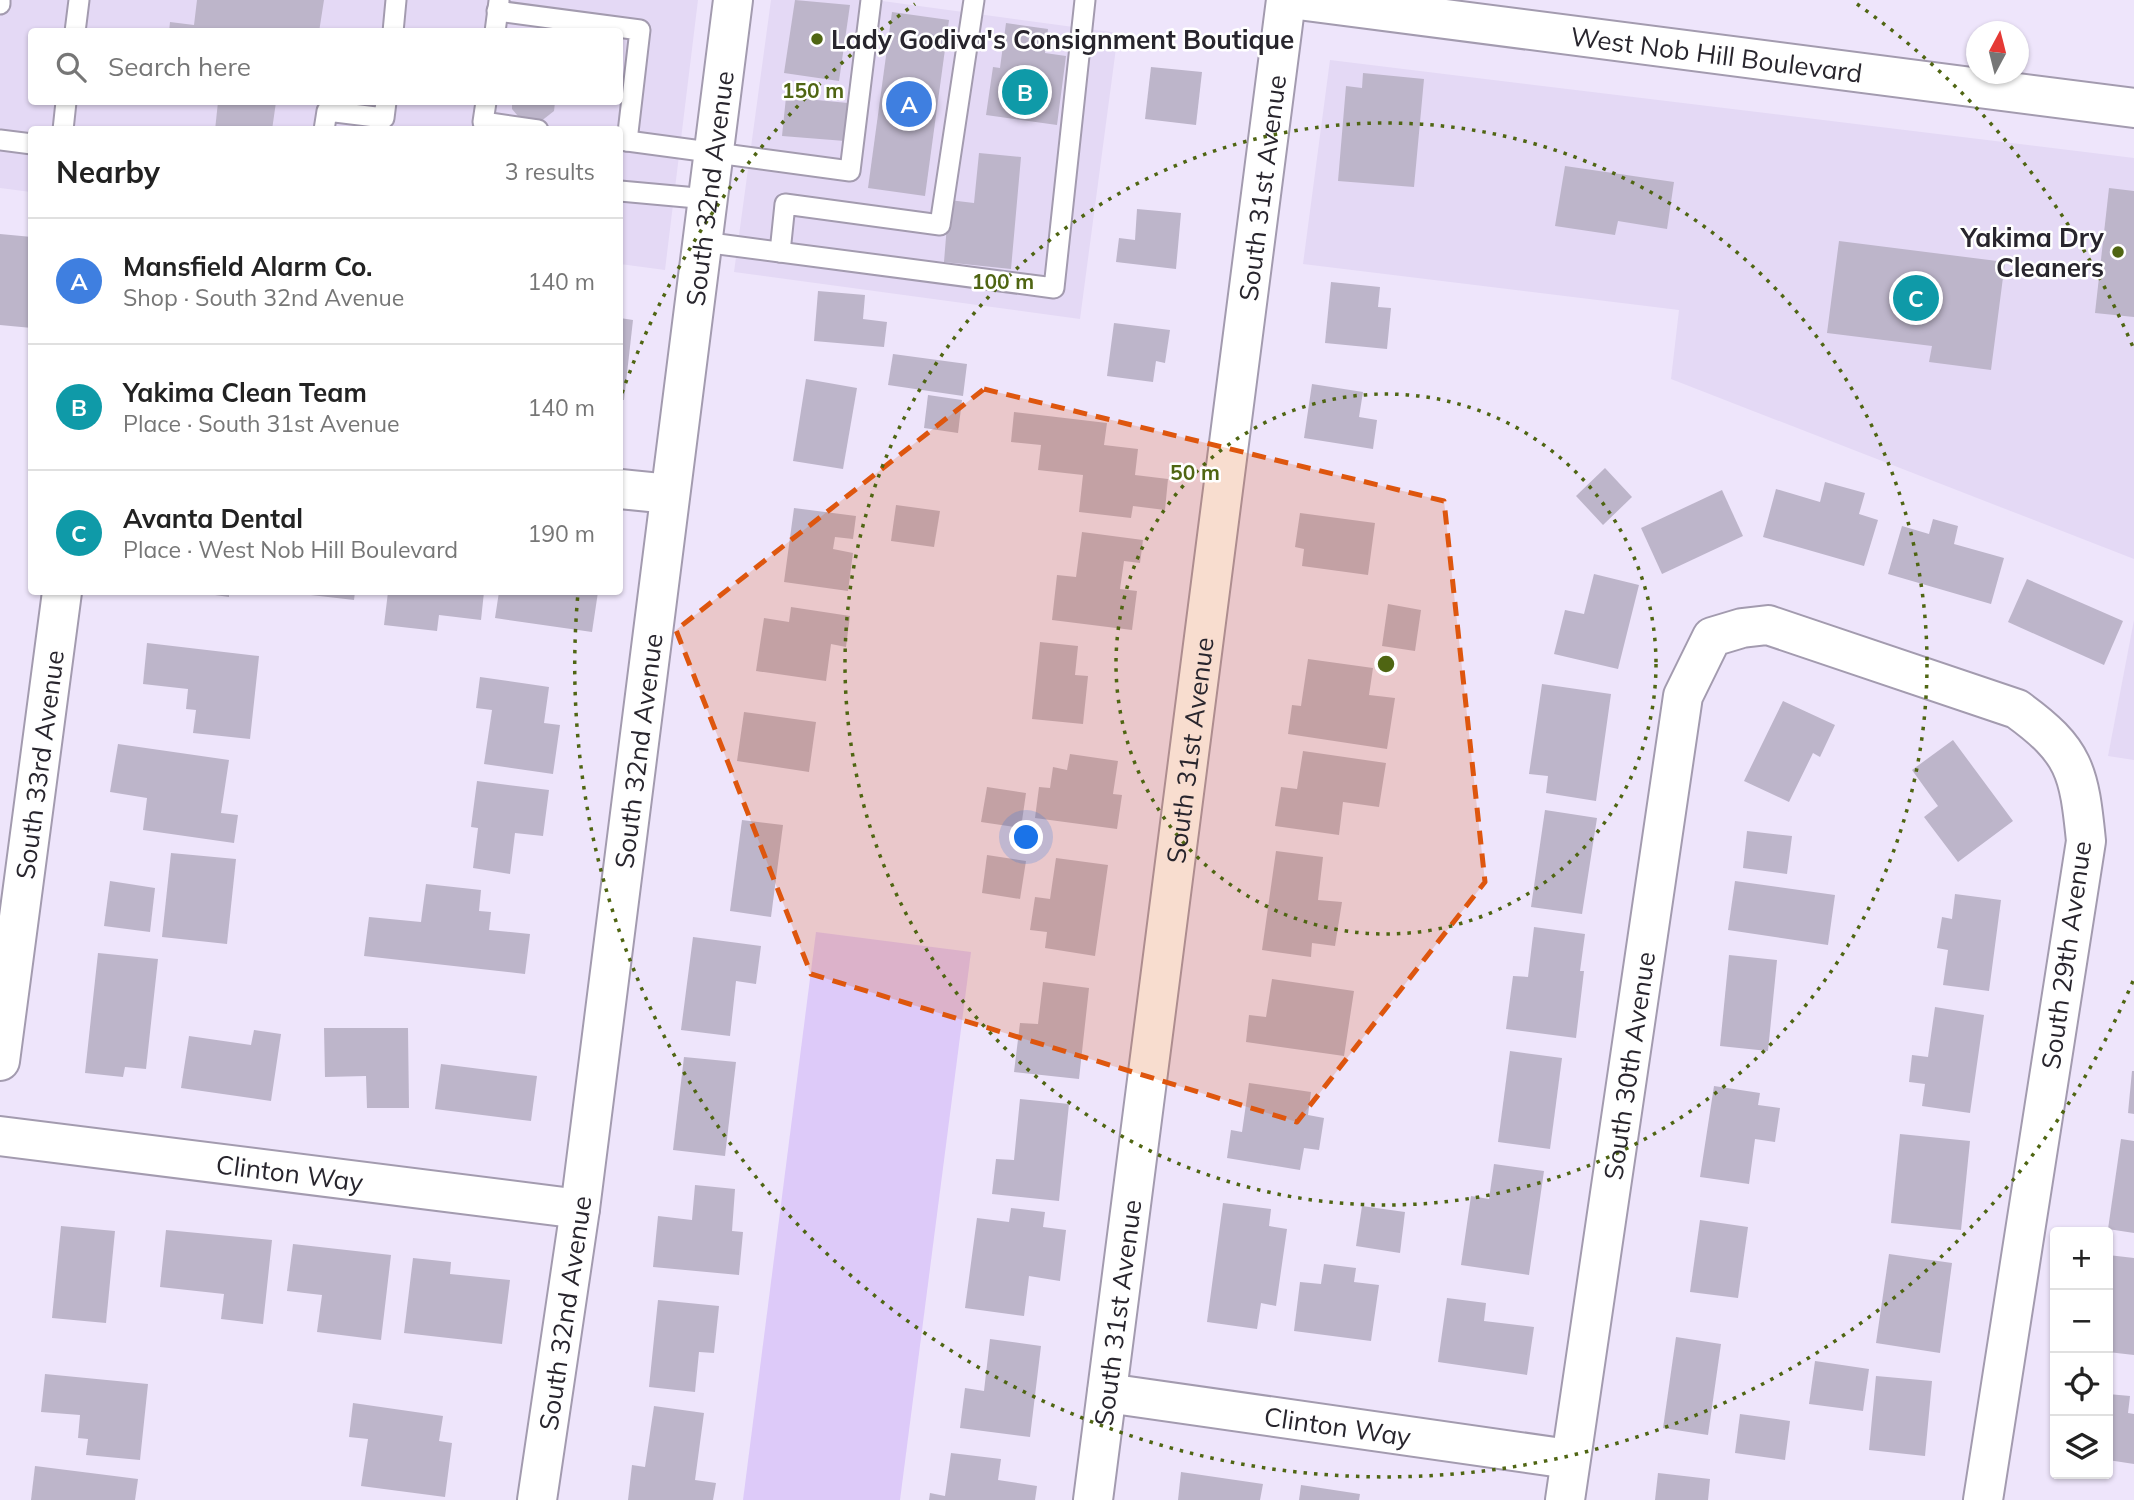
<!DOCTYPE html>
<meta charset="utf-8">
<style>
body{margin:0;font-family:Mulish,sans-serif;background:#f6f6f6;color:#222}
.controls{position:absolute;right:21px;bottom:21px;display:grid;overflow:hidden;border-radius:7px;box-shadow:0 2px 5px #0004}
.controls button{width:63px;height:63px;display:grid;place-items:center;padding:0;border:0;border-bottom:2px solid #e0e0e0;background:#fff;color:#222;font:35px sans-serif}
.compass{position:absolute;left:1966px;top:21px;width:63px;height:63px;border-radius:50%;background:#fff;box-shadow:0 2px 5px #0004;rotate:7deg}
.you{position:absolute;left:1027px;top:838px;width:24px;height:24px;margin:-18px;border:5px solid #fff;border-radius:50%;background:#1a73e8;box-shadow:0 0 0 10px #1a73e833}
.badge{display:grid;place-items:center;width:46px;height:46px;border-radius:50%;background:#4f6512;color:#fff;font-size:23px;font-weight:700}
.pin{position:absolute;translate:-50% -50%;border:4px solid #fff;box-shadow:0 2px 7px #0006}
.list{margin:0;padding:0;list-style:none}
h2{display:flex;justify-content:space-between;align-items:center;height:91px;margin:0;padding:0 28px;font-size:30px}
h2 small{font-size:23px;font-weight:400;color:#767676}
.list li{display:grid;grid-template-columns:46px 1fr auto;gap:21px;align-items:center;box-sizing:border-box;height:126px;padding:0 28px;border-top:2px solid #e0e0e0}
.list b{display:block;font-size:26px;white-space:nowrap}
.list p{margin:0;font-size:23px;white-space:nowrap;color:#767676}
.list em{font-size:23px;font-style:normal;color:#767676}
.icon{flex:none;width:38px;height:38px;fill:none;stroke:currentColor;stroke-width:2;stroke-linecap:round;stroke-linejoin:round}
.map{position:relative;flex:none;width:2134px;height:1500px;overflow:hidden}
.search{position:absolute;background:#fff;box-shadow:0 2px 5px #0004;left:28px;top:28px;width:595px;height:77px;display:flex;align-items:center;gap:18px;box-sizing:border-box;padding:0 24px;border-radius:7px;color:#767676;font-size:26px}
.panel{position:absolute;background:#fff;box-shadow:0 2px 5px #0004;left:28px;top:126px;width:595px;height:469px;border-radius:7px}
.map>svg:first-child{display:block}
</style>
<div class="map">
<svg width="2134" height="1500" viewBox="0 0 2134 1500">
<rect width="100%" height="100%" fill="#eee5fb"/>
<g fill="#e4d9f5" fill-rule="evenodd">
<path d="M 0,0 L 698,0 L 665,270 L 620,264 L 620,130 L 32,130 L 31,192 L 0,188 ZM 32,32 L 620,32 L 620,102 L 32,102 Z"/>
<path d="M 771,0 L 875,0 L 1118,33 L 1080,319 L 734,272 Z"/>
<path d="M 1330,60 L 2134,158 L 2134,559 L 1671,379 L 1679,310 L 1303,264 Z"/>
<path d="M 2134,620 L 2134,760 L 2108,756 Z"/>
</g>
<path fill="#ddcaf9" d="M 816,932 L 971,952 L 900,1500 L 743,1500 Z"/>
<g fill="#bdb5ca">
<path d="M 197,0 L 324,0 L 319,32 L 169,32 L 170,22 L 194,25 Z"/>
<path d="M 795,0 L 850,5 L 839,81 L 784,73 Z"/>
<path d="M 892,12 L 949,20 L 925,196 L 868,188 Z"/>
<path d="M 1006,23 L 1048,29 L 1045,53 L 1066,56 L 1057,125 L 986,115 L 993,67 L 1000,68 Z"/>
<path d="M 1151,67 L 1202,72 L 1196,125 L 1145,119 Z"/>
<path d="M 1363,73 L 1424,79 L 1414,187 L 1338,181 L 1346,86 L 1362,88 Z"/>
<path d="M 786,97 L 848,103 L 845,141 L 782,136 Z"/>
<path d="M 218,102 L 276,102 L 272,130 L 215,130 Z"/>
<path d="M 512,102 L 555,102 L 554,111 L 540,122 L 523,122 L 512,109 Z"/>
<path d="M 979,153 L 1021,157 L 1011,269 L 944,262 L 949,200 L 974,203 Z"/>
<path d="M 1565,166 L 1674,182 L 1667,229 L 1618,221 L 1615,235 L 1555,226 Z"/>
<path d="M 2109,188 L 2134,191 L 2134,317 L 2095,313 Z"/>
<path d="M 1137,209 L 1181,213 L 1176,269 L 1116,262 L 1119,238 L 1135,240 Z"/>
<path d="M 0,234 L 32,237 L 32,328 L 0,325 Z"/>
<path d="M 1839,241 L 2005,262 L 1991,370 L 1929,362 L 1932,346 L 1827,333 Z"/>
<path d="M 1331,282 L 1380,287 L 1378,307 L 1391,308 L 1387,349 L 1325,343 Z"/>
<path d="M 818,291 L 865,295 L 863,319 L 887,322 L 884,347 L 814,341 Z"/>
<path d="M 620,318 L 633,320 L 624,400 L 620,400 Z"/>
<path d="M 1114,323 L 1170,330 L 1165,363 L 1156,361 L 1153,382 L 1107,376 Z"/>
<path d="M 893,354 L 967,364 L 963,396 L 888,385 Z"/>
<path d="M 806,379 L 857,388 L 843,469 L 793,461 Z"/>
<path d="M 1312,384 L 1363,392 L 1359,417 L 1377,420 L 1373,449 L 1304,438 Z"/>
<path d="M 928,395 L 962,400 L 958,433 L 924,428 Z"/>
<path d="M 1014,412 L 1107,423 L 1104,445 L 1138,449 L 1135,475 L 1168,479 L 1165,510 L 1133,506 L 1131,518 L 1079,512 L 1083,475 L 1038,470 L 1041,445 L 1011,442 Z"/>
<path d="M 1605,468 L 1632,497 L 1603,525 L 1576,496 Z"/>
<path d="M 1825,482 L 1865,493 L 1859,514 L 1878,520 L 1864,566 L 1763,537 L 1776,489 L 1820,502 Z"/>
<path d="M 1722,490 L 1743,536 L 1662,574 L 1641,528 Z"/>
<path d="M 896,505 L 940,511 L 934,547 L 891,541 Z"/>
<path d="M 794,508 L 856,516 L 853,539 L 835,537 L 833,549 L 853,553 L 848,591 L 784,582 Z"/>
<path d="M 1300,513 L 1375,523 L 1368,575 L 1302,566 L 1304,549 L 1295,547 Z"/>
<path d="M 1933,519 L 1958,526 L 1954,544 L 2004,558 L 1991,604 L 1888,574 L 1902,526 L 1929,534 Z"/>
<path d="M 1082,532 L 1143,540 L 1140,563 L 1124,561 L 1120,589 L 1137,591 L 1132,630 L 1052,620 L 1057,575 L 1076,577 Z"/>
<path d="M 1594,574 L 1639,585 L 1618,669 L 1554,654 L 1565,610 L 1584,614 Z"/>
<path d="M 2027,579 L 2123,621 L 2104,665 L 2008,622 Z"/>
<path d="M 194,592 L 229,592 L 229,597 Z"/>
<path d="M 285,592 L 355,592 L 354,600 Z"/>
<path d="M 388,592 L 484,592 L 481,620 L 439,615 L 437,631 L 384,625 Z"/>
<path d="M 499,592 L 598,592 L 592,632 L 495,618 Z"/>
<path d="M 1388,604 L 1421,610 L 1415,651 L 1382,646 Z"/>
<path d="M 791,607 L 850,616 L 846,647 L 831,644 L 826,681 L 756,671 L 764,618 L 789,622 Z"/>
<path d="M 1040,642 L 1078,646 L 1075,675 L 1088,676 L 1083,724 L 1032,719 Z"/>
<path d="M 147,643 L 259,656 L 250,739 L 193,733 L 196,710 L 186,709 L 188,689 L 143,684 Z"/>
<path d="M 1308,659 L 1373,668 L 1369,695 L 1395,698 L 1387,749 L 1288,734 L 1292,705 L 1301,706 Z"/>
<path d="M 480,677 L 549,687 L 544,723 L 560,725 L 553,774 L 484,764 L 492,710 L 476,708 Z"/>
<path d="M 1542,684 L 1611,694 L 1596,801 L 1546,793 L 1548,776 L 1529,774 Z"/>
<path d="M 1783,701 L 1835,725 L 1820,757 L 1813,753 L 1789,802 L 1744,781 Z"/>
<path d="M 744,712 L 816,722 L 809,772 L 737,761 Z"/>
<path d="M 1953,740 L 2013,821 L 1958,862 L 1924,817 L 1938,806 L 1912,770 Z"/>
<path d="M 118,744 L 229,760 L 221,813 L 238,815 L 234,843 L 143,830 L 147,798 L 110,792 Z"/>
<path d="M 1303,751 L 1386,763 L 1379,807 L 1343,802 L 1339,835 L 1275,826 L 1281,787 L 1297,789 Z"/>
<path d="M 1070,754 L 1118,761 L 1113,794 L 1122,795 L 1117,829 L 1035,818 L 1039,787 L 1050,788 L 1053,767 L 1067,770 Z"/>
<path d="M 477,781 L 549,790 L 543,836 L 515,833 L 510,874 L 473,868 L 478,828 L 471,827 Z"/>
<path d="M 987,787 L 1026,793 L 1021,828 L 981,822 Z"/>
<path d="M 1545,810 L 1597,818 L 1582,914 L 1531,907 Z"/>
<path d="M 742,820 L 783,825 L 771,917 L 730,911 Z"/>
<path d="M 1747,831 L 1792,836 L 1787,874 L 1743,868 Z"/>
<path d="M 1276,851 L 1323,857 L 1318,900 L 1342,902 L 1335,946 L 1312,943 L 1311,957 L 1262,950 Z"/>
<path d="M 171,853 L 236,859 L 227,944 L 162,937 Z"/>
<path d="M 987,855 L 1026,861 L 1020,899 L 982,893 Z"/>
<path d="M 1056,858 L 1108,865 L 1095,956 L 1045,948 L 1047,932 L 1030,930 L 1035,897 L 1050,899 Z"/>
<path d="M 110,881 L 155,888 L 150,932 L 104,926 Z"/>
<path d="M 1735,881 L 1835,895 L 1828,945 L 1728,930 Z"/>
<path d="M 426,884 L 481,890 L 479,911 L 491,912 L 489,930 L 530,934 L 525,974 L 364,956 L 369,917 L 421,922 Z"/>
<path d="M 1955,894 L 2001,900 L 1989,991 L 1943,985 L 1948,950 L 1937,948 L 1942,917 L 1952,919 Z"/>
<path d="M 1534,927 L 1585,934 L 1580,971 L 1584,971 L 1576,1038 L 1506,1029 L 1513,976 L 1528,977 Z"/>
<path d="M 693,937 L 761,946 L 756,984 L 736,981 L 730,1036 L 681,1030 Z"/>
<path d="M 98,953 L 158,959 L 146,1069 L 125,1067 L 123,1077 L 85,1073 Z"/>
<path d="M 1729,955 L 1777,960 L 1768,1051 L 1720,1046 Z"/>
<path d="M 1272,979 L 1354,991 L 1344,1056 L 1246,1042 L 1249,1015 L 1266,1017 Z"/>
<path d="M 1043,982 L 1089,988 L 1079,1079 L 1014,1072 L 1020,1023 L 1038,1024 Z"/>
<path d="M 1935,1007 L 1984,1015 L 1970,1113 L 1922,1106 L 1925,1084 L 1909,1082 L 1912,1055 L 1928,1057 Z"/>
<path d="M 324,1028 L 408,1028 L 409,1108 L 367,1108 L 366,1076 L 325,1077 Z"/>
<path d="M 254,1030 L 281,1034 L 271,1101 L 181,1088 L 189,1036 L 251,1045 Z"/>
<path d="M 1510,1051 L 1562,1058 L 1550,1149 L 1498,1142 Z"/>
<path d="M 684,1057 L 736,1062 L 725,1156 L 673,1150 Z"/>
<path d="M 441,1064 L 537,1076 L 531,1121 L 435,1109 Z"/>
<path d="M 2132,1071 L 2134,1071 L 2134,1114 L 2128,1113 Z"/>
<path d="M 1249,1083 L 1311,1092 L 1308,1115 L 1324,1118 L 1319,1150 L 1304,1148 L 1300,1170 L 1227,1158 L 1231,1130 L 1242,1132 Z"/>
<path d="M 1714,1086 L 1760,1093 L 1758,1105 L 1780,1108 L 1775,1142 L 1755,1139 L 1749,1184 L 1700,1177 Z"/>
<path d="M 1020,1099 L 1069,1104 L 1059,1201 L 992,1194 L 996,1159 L 1014,1160 Z"/>
<path d="M 1900,1134 L 1970,1141 L 1961,1230 L 1891,1223 Z"/>
<path d="M 2121,1139 L 2134,1141 L 2134,1233 L 2108,1229 Z"/>
<path d="M 1494,1164 L 1544,1171 L 1529,1275 L 1461,1265 L 1471,1196 L 1489,1199 Z"/>
<path d="M 695,1185 L 735,1189 L 732,1231 L 743,1232 L 739,1275 L 653,1267 L 658,1216 L 692,1220 Z"/>
<path d="M 1223,1203 L 1271,1209 L 1269,1226 L 1287,1229 L 1276,1306 L 1261,1303 L 1257,1329 L 1207,1322 Z"/>
<path d="M 1362,1206 L 1405,1212 L 1400,1253 L 1356,1246 Z"/>
<path d="M 1011,1208 L 1045,1212 L 1043,1227 L 1066,1230 L 1060,1281 L 1029,1276 L 1024,1316 L 965,1308 L 977,1218 L 1009,1222 Z"/>
<path d="M 1700,1220 L 1748,1227 L 1738,1298 L 1690,1292 Z"/>
<path d="M 61,1226 L 115,1231 L 106,1323 L 52,1318 Z"/>
<path d="M 166,1230 L 272,1240 L 263,1324 L 221,1319 L 224,1294 L 160,1287 Z"/>
<path d="M 293,1244 L 391,1255 L 381,1340 L 317,1332 L 322,1295 L 287,1291 Z"/>
<path d="M 1889,1254 L 1952,1263 L 1940,1353 L 1876,1343 Z"/>
<path d="M 2108,1255 L 2134,1258 L 2134,1355 L 2108,1352 Z"/>
<path d="M 413,1258 L 451,1262 L 450,1274 L 510,1280 L 502,1344 L 404,1333 Z"/>
<path d="M 1324,1264 L 1356,1268 L 1354,1282 L 1379,1285 L 1371,1341 L 1294,1331 L 1300,1282 L 1321,1284 Z"/>
<path d="M 1447,1298 L 1486,1303 L 1484,1321 L 1534,1327 L 1527,1375 L 1438,1362 Z"/>
<path d="M 658,1300 L 719,1306 L 714,1353 L 699,1352 L 695,1392 L 649,1387 Z"/>
<path d="M 1676,1337 L 1721,1344 L 1708,1435 L 1663,1428 Z"/>
<path d="M 990,1339 L 1041,1346 L 1030,1437 L 960,1428 L 965,1388 L 984,1391 Z"/>
<path d="M 1815,1361 L 1869,1369 L 1863,1411 L 1809,1404 Z"/>
<path d="M 45,1374 L 148,1384 L 140,1460 L 86,1455 L 88,1439 L 78,1438 L 80,1415 L 41,1412 Z"/>
<path d="M 1876,1376 L 1932,1381 L 1925,1456 L 1869,1450 Z"/>
<path d="M 2108,1394 L 2130,1396 L 2128,1413 L 2134,1414 L 2134,1464 L 2108,1460 Z"/>
<path d="M 353,1403 L 443,1416 L 439,1441 L 452,1443 L 445,1497 L 361,1486 L 368,1439 L 349,1437 Z"/>
<path d="M 654,1406 L 704,1413 L 695,1480 L 716,1483 L 713,1500 L 628,1500 L 632,1465 L 645,1467 Z"/>
<path d="M 1740,1414 L 1790,1421 L 1785,1460 L 1735,1453 Z"/>
<path d="M 951,1453 L 1001,1459 L 998,1480 L 1037,1486 L 1035,1500 L 929,1500 L 930,1493 L 945,1496 Z"/>
<path d="M 35,1466 L 138,1479 L 135,1500 L 31,1500 Z"/>
<path d="M 1181,1472 L 1263,1484 L 1260,1500 L 1178,1500 Z"/>
<path d="M 1658,1473 L 1710,1479 L 1708,1500 L 1655,1500 Z"/>
<path d="M 1301,1485 L 1360,1494 L 1359,1500 L 1299,1500 Z"/>
</g>
<g fill="none" stroke-linecap="round" stroke-linejoin="round">
<g stroke="#a39baf" stroke-width="23">
<g id="service">
<path d="M 0,4 L 0,0"/>
<path d="M 497,11 L 640,30 L 627,141"/>
<path d="M 75,32 L 79,0"/>
<path d="M 393,32 L 396,0"/>
<path d="M 495,32 L 499,1"/>
<path d="M 486,102 L 483,122 L 538,130"/>
<path d="M 63,130 L 66,102"/>
<path d="M 324,130 L 327,111 L 384,118 L 386,102"/>
<path d="M 0,140 L 32,144"/>
<path d="M 620,140 L 850,171 L 871,0"/>
<path d="M 620,191 L 708,199"/>
<path d="M 703,242 L 1054,288 L 1085,0"/>
<path d="M 780,252 L 785,204 L 940,225 L 974,0"/>
</g>
</g>
<g stroke="#a39baf" stroke-width="42">
<g id="minor">
<path d="M 620,489 L 670,494"/>
<path id="s1" d="M 0,1061 L 62,592"/>
<path id="s2" d="M 0,1136 L 580,1209"/>
<path id="s3" d="M 1107,1393 L 1569,1459"/>
<path id="s4" d="M 1093,1500 L 1286,0"/>
<path id="s5" d="M 1565,1500 L 1683,696 L 1712,637 L 1742,628 L 1768,625 L 2017,709 C 2075,751 2079,771 2086,841 L 1983,1500"/>
</g>
</g>
<g stroke="#a39baf" stroke-width="42">
<g id="tertiary">
<path id="s6" d="M 537,1500 L 580,1209 L 733,0"/>
</g>
</g>
<g stroke="#a39baf" stroke-width="42">
<g id="primary">
<path id="s7" d="M 1298,0 L 2134,108"/>
</g>
</g>
<use href="#service" stroke="#fff" stroke-width="19"/>
<use href="#minor" stroke="#fff" stroke-width="38"/>
<use href="#tertiary" stroke="#fff" stroke-width="38"/>
<use href="#primary" stroke="#fff" stroke-width="38"/>
</g>
<path fill="#de560e" fill-opacity="0.2" stroke="#de560e" stroke-width="5" stroke-dasharray="14 9" stroke-linejoin="round" d="M 984,389 L 1444,501 L 1485,882 L 1297,1122 L 811,974 L 676,630 Z"/>
<g fill="none" stroke="#4f6512" stroke-width="3.5" stroke-dasharray="3.5 7">
<circle cx="1386" cy="664" r="270"/>
<circle cx="1386" cy="664" r="541"/>
<path d="M2133 981A811 811 0 0 1 578 593M622 393A811 811 0 0 1 915 4M1857 4A811 811 0 0 1 2133 347"/>
</g>
<g fill="#4f6512" stroke="#fff" stroke-width="2.5">
<circle cx="817" cy="39" r="7"/>
<circle cx="2118" cy="252" r="7"/>
</g>
<g text-anchor="middle" dominant-baseline="central" stroke-width="5" stroke-linejoin="round" paint-order="stroke">
<g font-size="26" font-weight="bold" fill="#28252d" stroke="#fff" text-anchor="start">
<text x="831" y="39">Lady Godiva's Consignment Boutique</text>
<text x="2104" y="237" text-anchor="end">Yakima Dry<tspan x="2104" dy="30">Cleaners</tspan></text>
</g>
<g font-size="26" fill="#28252d" stroke="#fff">
<text stroke="none"><textPath href="#s7" startOffset="422">West Nob Hill Boulevard</textPath></text>
<text stroke="none"><textPath href="#s6" startOffset="1323">South 32nd Avenue</textPath></text>
<text stroke="none"><textPath href="#s4" startOffset="1323">South 31st Avenue</textPath></text>
<text stroke="none"><textPath href="#s6" startOffset="756">South 32nd Avenue</textPath></text>
<text stroke="none"><textPath href="#s4" startOffset="756">South 31st Avenue</textPath></text>
<text stroke="none"><textPath href="#s1" startOffset="299">South 33rd Avenue</textPath></text>
<text transform="translate(2066 955) rotate(-82)">South 29th Avenue</text>
<text stroke="none"><textPath href="#s5" startOffset="439">South 30th Avenue</textPath></text>
<text stroke="none"><textPath href="#s2" startOffset="292">Clinton Way</textPath></text>
<text stroke="none"><textPath href="#s4" startOffset="189">South 31st Avenue</textPath></text>
<text stroke="none"><textPath href="#s6" startOffset="189">South 32nd Avenue</textPath></text>
<text stroke="none"><textPath href="#s3" startOffset="233">Clinton Way</textPath></text>
</g>
</g>
<circle cx="1386" cy="664" r="10" fill="#4f6512" stroke="#fff" stroke-width="3.5"/>
<g font-size="21" text-anchor="middle" font-weight="bold" fill="#4f6512" stroke="#fff" stroke-width="5" stroke-linejoin="round" paint-order="stroke">
<text x="813" y="98">150 m</text>
<text x="1003" y="289">100 m</text>
<text x="1195" y="480">50 m</text>
</g>
</svg>
<div class="controls">
<button>+</button>
<button>−</button>
<button><svg class="icon" aria-label="locate" viewBox="0 0 24 24"><circle cx="12" cy="12" r="6"/><path d="M12 2v4M12 18v4M2 12h4M18 12h4"/></svg></button>
<button><svg class="icon" aria-label="layers" viewBox="0 0 24 24"><path d="M12 4l9 5-9 5-9-5zM3 14l9 5 9-5"/></svg></button>
</div>
<svg class="compass" viewBox="-18 -18 36 36"><path d="M0-13l5 13h-10z" fill="#e53935"/><path d="M0 13l5-13h-10z" fill="#767676"/></svg>
<div class="you"></div>
<div class="pin badge" style="left:909px;top:104px;background:#3f7fe0">A</div>
<div class="pin badge" style="left:1025px;top:92px;background:#0f9aa8">B</div>
<div class="pin badge" style="left:1916px;top:298px;background:#0f9aa8">C</div>
<div class="search"><svg class="icon" aria-label="search" viewBox="0 0 24 24"><circle cx="10" cy="10" r="6"/><path d="M15 15l6 6"/></svg>Search here</div>
<section class="panel">
<h2>Nearby<small>3 results</small></h2>
<ul class="list">
<li><span class="badge" style="background:#3f7fe0">A</span><div><b>Mansfield Alarm Co.</b><p>Shop · South 32nd Avenue</p></div><em>140 m</em></li>
<li><span class="badge" style="background:#0f9aa8">B</span><div><b>Yakima Clean Team</b><p>Place · South 31st Avenue</p></div><em>140 m</em></li>
<li><span class="badge" style="background:#0f9aa8">C</span><div><b>Avanta Dental</b><p>Place · West Nob Hill Boulevard</p></div><em>190 m</em></li>
</ul>
</section>
</div>
